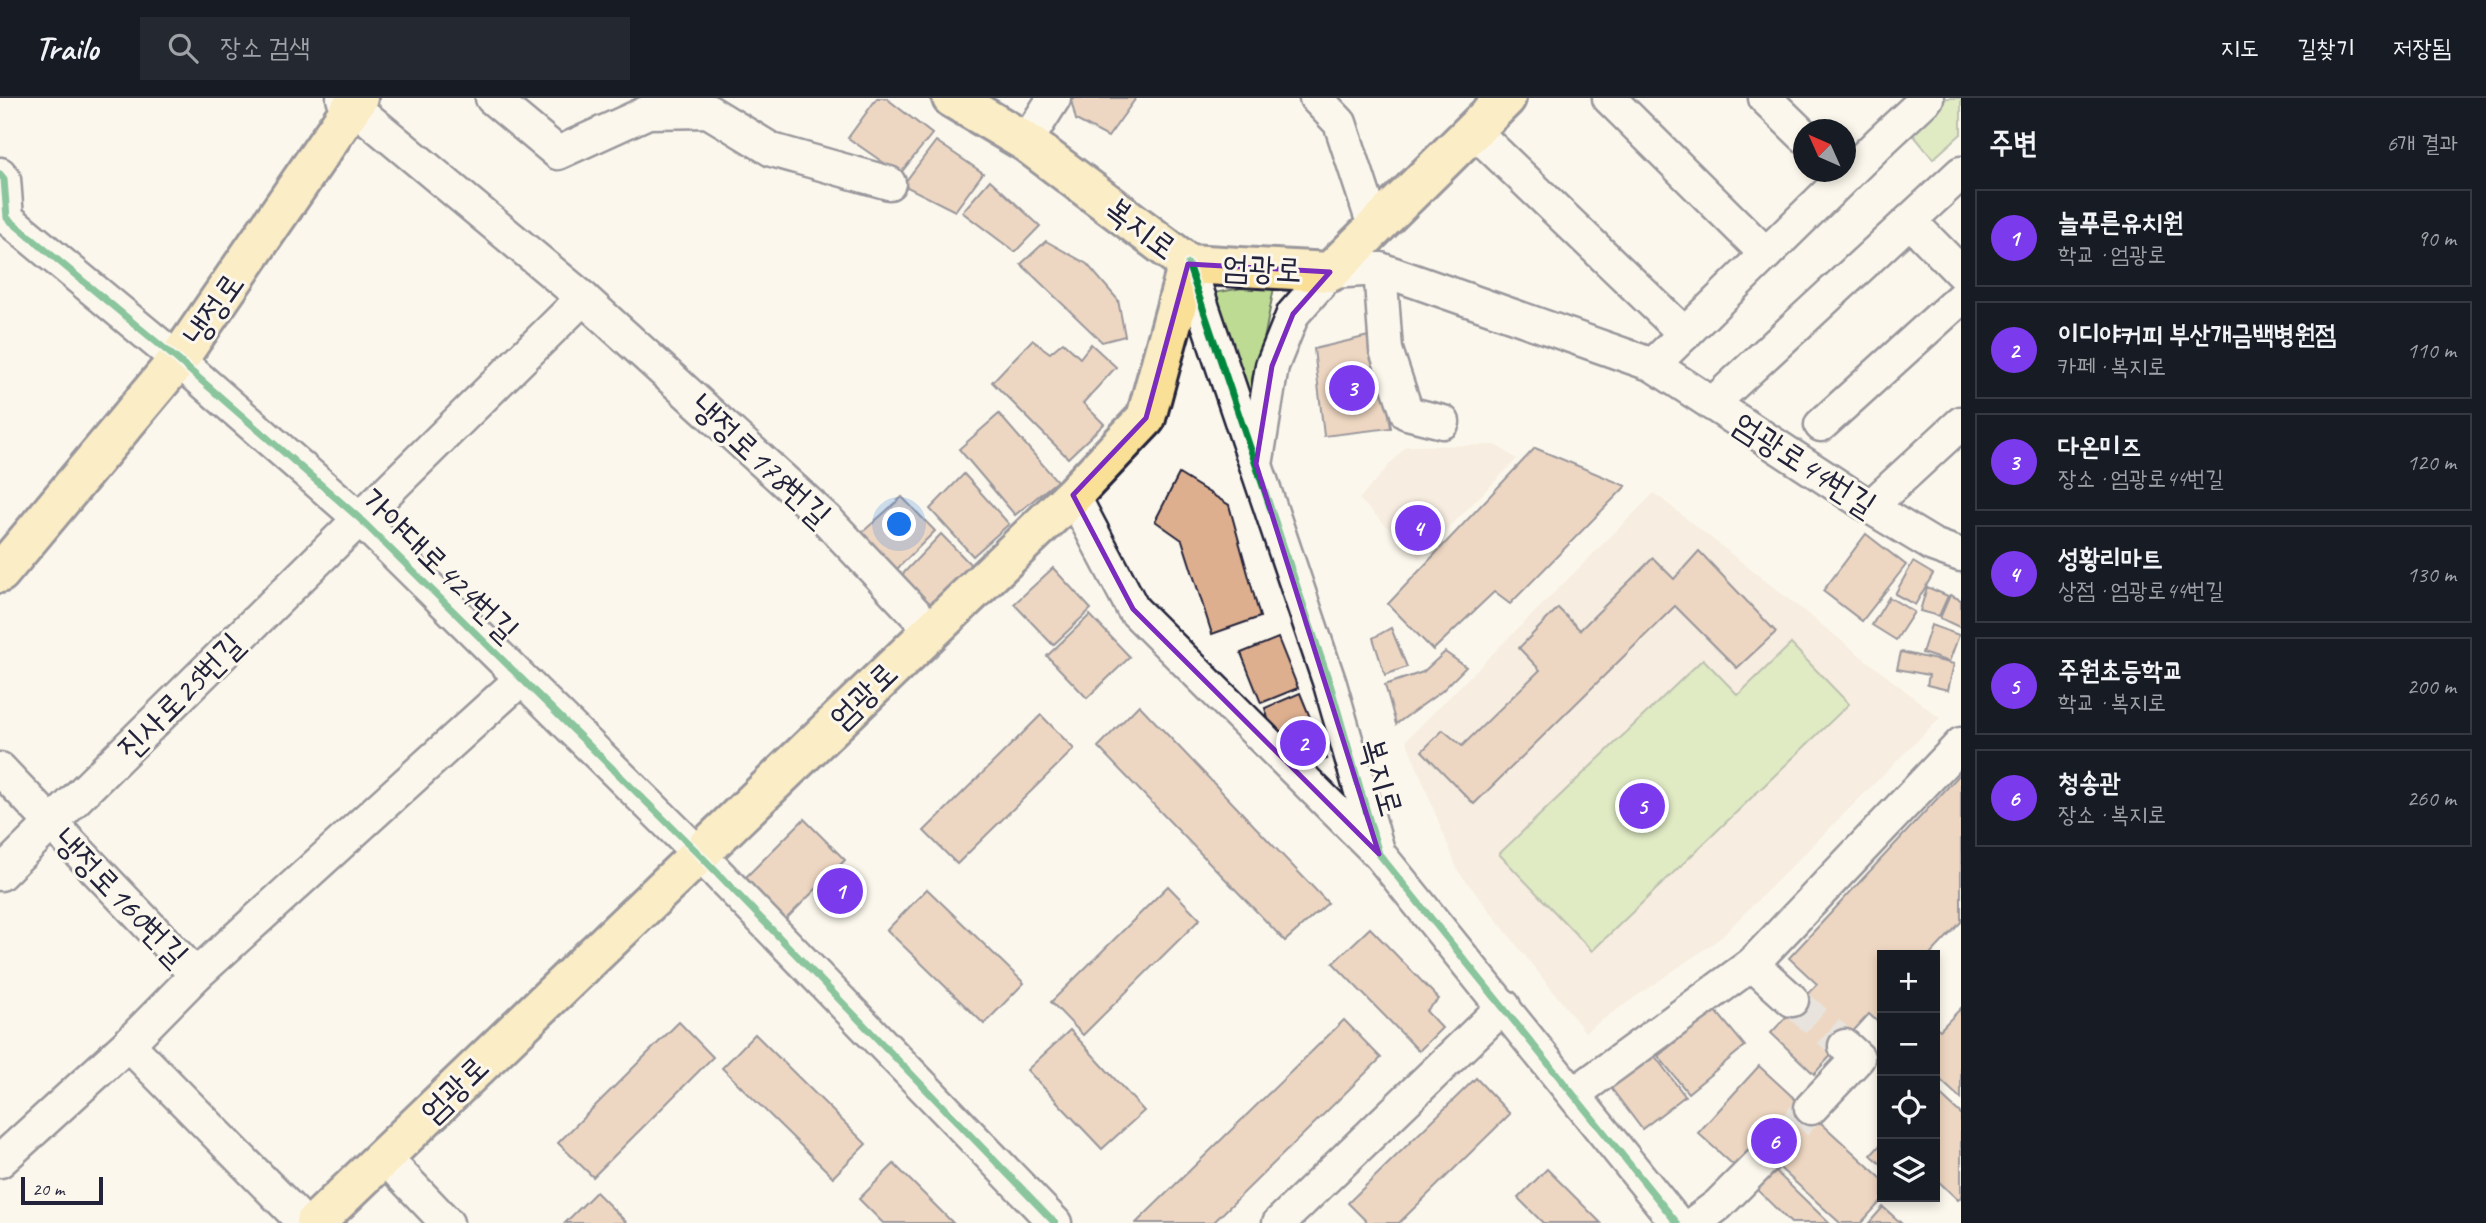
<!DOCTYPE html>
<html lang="ko">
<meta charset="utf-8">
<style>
body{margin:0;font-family:Caveat,"Poor Story",sans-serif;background:#242831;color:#f1f3f6}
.controls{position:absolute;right:21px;bottom:21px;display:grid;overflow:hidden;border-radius:0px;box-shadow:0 4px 10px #0003}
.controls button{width:63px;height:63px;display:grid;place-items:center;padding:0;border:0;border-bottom:2px solid #363941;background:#171b24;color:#f1f3f6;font:35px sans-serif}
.compass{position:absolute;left:1793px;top:21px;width:63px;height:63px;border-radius:50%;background:#171b24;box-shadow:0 4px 10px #0003;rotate:315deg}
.scale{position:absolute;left:21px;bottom:18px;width:82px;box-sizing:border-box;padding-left:7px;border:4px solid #22223b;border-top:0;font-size:19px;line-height:24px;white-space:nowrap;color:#22223b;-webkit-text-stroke:5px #fbf7ec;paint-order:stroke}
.you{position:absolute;left:900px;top:427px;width:24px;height:24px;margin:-18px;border:5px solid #fff;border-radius:50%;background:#1a73e8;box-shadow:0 0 0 10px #1a73e833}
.badge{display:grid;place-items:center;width:46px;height:46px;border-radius:50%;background:#7c3aed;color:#fff;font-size:23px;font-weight:700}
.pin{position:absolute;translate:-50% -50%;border:4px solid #fff;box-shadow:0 2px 7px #0006}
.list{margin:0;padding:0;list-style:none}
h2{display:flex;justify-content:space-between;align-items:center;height:91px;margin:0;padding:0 28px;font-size:30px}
h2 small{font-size:23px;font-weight:400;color:#9ea1a6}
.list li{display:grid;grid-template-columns:46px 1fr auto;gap:21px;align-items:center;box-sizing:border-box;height:98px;margin:0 14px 14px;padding:0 14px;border:2px solid #363941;border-radius:0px}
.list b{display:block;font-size:26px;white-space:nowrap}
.list p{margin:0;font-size:23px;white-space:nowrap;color:#9ea1a6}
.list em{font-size:23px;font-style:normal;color:#9ea1a6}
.icon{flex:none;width:38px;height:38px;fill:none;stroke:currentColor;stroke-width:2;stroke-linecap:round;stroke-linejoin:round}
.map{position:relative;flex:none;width:1961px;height:1125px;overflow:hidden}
header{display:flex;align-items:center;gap:42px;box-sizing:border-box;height:98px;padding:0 35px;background:#171b24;border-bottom:2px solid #363941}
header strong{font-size:33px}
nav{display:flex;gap:38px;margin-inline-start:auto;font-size:24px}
.search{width:490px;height:63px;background:#242831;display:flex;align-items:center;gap:18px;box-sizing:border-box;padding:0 24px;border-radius:0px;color:#9ea1a6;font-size:26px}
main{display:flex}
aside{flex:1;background:#171b24}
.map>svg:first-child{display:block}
</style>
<header>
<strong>Trailo</strong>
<div class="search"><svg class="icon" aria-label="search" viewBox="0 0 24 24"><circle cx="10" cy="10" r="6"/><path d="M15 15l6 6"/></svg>장소 검색</div>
<nav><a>지도</a><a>길찾기</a><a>저장됨</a></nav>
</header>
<main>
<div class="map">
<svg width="1961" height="1125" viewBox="0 0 1961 1125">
<rect width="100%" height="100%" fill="#fbf7ec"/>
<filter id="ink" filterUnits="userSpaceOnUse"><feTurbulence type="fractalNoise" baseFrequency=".0143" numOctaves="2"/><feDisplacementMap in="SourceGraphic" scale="14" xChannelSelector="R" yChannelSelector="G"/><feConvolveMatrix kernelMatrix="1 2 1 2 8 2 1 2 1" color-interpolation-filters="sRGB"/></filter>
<g filter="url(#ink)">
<g fill="#f2e1d0">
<path d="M 1496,347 L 1517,361 L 1419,460 L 1359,401 L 1406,348 Z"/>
<path d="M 1654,395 L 1940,620 L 1718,842 L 1585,934 L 1458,773 L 1406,642 Z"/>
</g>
<g fill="#bedb93" stroke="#707e67" stroke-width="2">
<path d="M 1947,0 L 1961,0 L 1961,36 L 1933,61 L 1911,34 Z"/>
<path d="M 1275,184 L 1248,326 L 1214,195 Z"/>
<path d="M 1791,546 L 1849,606 L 1592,853 L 1499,756 L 1703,561 L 1738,597 Z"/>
</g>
<g fill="#ddaf8f" stroke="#22223b" stroke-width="2">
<path d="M 877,0 L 886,0 L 932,36 L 900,76 L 848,40 Z"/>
<path d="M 1072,0 L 1136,0 L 1108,39 L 1076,22 L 1071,2 Z"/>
<path d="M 936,43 L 983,75 L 955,113 L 903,87 Z"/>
<path d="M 990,82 L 1040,128 L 1015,154 L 962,114 Z"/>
<path d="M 1046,143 L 1087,166 L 1118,202 L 1125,238 L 1102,244 L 1021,166 Z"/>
<path d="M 1377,236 L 1391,330 L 1324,338 L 1314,251 Z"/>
<path d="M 1032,242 L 1050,255 L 1063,244 L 1080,260 L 1091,246 L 1116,269 L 1083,305 L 1104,326 L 1068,360 L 992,284 Z"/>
<path d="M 999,316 L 1057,383 L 1015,417 L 959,351 Z"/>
<path d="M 1535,350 L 1626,388 L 1510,506 L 1494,494 L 1433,552 L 1388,506 Z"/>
<path d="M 964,376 L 1009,426 L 973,458 L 930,411 Z"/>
<path d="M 1179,376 L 1229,407 L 1260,519 L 1212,536 L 1182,442 L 1155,423 Z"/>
<path d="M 902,399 L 935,433 L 891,477 L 858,438 Z"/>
<path d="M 941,436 L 973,469 L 927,511 L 896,483 Z"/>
<path d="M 1866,436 L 1906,467 L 1862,523 L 1823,493 Z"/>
<path d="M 1699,453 L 1776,534 L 1737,570 L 1675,508 L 1474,706 L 1422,653 L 1443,632 L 1462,648 L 1540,572 L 1519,550 L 1558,510 L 1580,532 L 1653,460 L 1674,481 Z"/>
<path d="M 1913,464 L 1933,476 L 1915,507 L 1895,496 Z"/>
<path d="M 1053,470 L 1091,511 L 1053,547 L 1014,506 Z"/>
<path d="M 1927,489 L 1948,498 L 1939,518 L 1920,513 Z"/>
<path d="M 1950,497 L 1961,502 L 1961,530 L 1940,520 Z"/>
<path d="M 1889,499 L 1914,514 L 1896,542 L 1872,527 Z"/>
<path d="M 1090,517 L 1130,559 L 1087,600 L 1047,558 Z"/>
<path d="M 1931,527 L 1959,537 L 1949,564 L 1922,555 Z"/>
<path d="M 1391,530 L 1407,569 L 1385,577 L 1373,540 Z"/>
<path d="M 1278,540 L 1298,590 L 1261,605 L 1241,555 Z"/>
<path d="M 1445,554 L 1466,569 L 1442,593 L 1396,626 L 1385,587 L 1423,574 Z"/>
<path d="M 1901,554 L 1954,566 L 1948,592 L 1927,587 L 1929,577 L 1897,571 Z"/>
<path d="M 1300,595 L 1327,661 L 1306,669 L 1270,628 L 1265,610 Z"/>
<path d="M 1139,607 L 1328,805 L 1285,843 L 1098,649 Z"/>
<path d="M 1041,617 L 1074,651 L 957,766 L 924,733 Z"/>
<path d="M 1961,675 L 1961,824 L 1930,857 L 1882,857 L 1882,928 L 1869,916 L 1814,976 L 1771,935 L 1817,886 L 1789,860 Z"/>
<path d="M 804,721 L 845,762 L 786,821 L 745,780 Z"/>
<path d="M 1168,788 L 1200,821 L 1083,937 L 1051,904 Z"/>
<path d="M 927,791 L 1024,885 L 984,926 L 887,832 Z"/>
<path d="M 1370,830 L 1439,901 L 1426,913 L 1442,930 L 1419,953 L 1333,865 Z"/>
<path d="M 1961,910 L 1961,1001 L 1935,977 L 1935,928 L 1940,932 Z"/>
<path d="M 1715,912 L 1745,948 L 1688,995 L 1658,958 Z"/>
<path d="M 1344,922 L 1381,960 L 1213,1125 L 1136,1125 Z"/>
<path d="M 679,924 L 713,959 L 593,1079 L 558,1045 Z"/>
<path d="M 1070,932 L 1144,1013 L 1102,1051 L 1027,972 Z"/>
<path d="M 755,936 L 866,1046 L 833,1079 L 722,970 Z"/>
<path d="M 1651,953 L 1685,998 L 1642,1031 L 1608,986 Z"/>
<path d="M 1759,968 L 1882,1081 L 1882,1099 L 1885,1099 L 1861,1125 L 1840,1125 L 1759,1051 L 1740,1073 L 1698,1035 Z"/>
<path d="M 1476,980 L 1510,1016 L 1399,1125 L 1368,1125 L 1348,1105 Z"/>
<path d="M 1935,992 L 1961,1016 L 1961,1099 L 1958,1102 L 1935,1080 Z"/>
<path d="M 1882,1045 L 1882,1067 L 1871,1057 Z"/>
<path d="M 1766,1064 L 1829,1125 L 1791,1125 L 1748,1083 Z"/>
<path d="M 894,1066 L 953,1125 L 883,1125 L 859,1101 Z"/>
<path d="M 1547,1071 L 1601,1125 L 1543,1125 L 1518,1100 Z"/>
<path d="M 596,1094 L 627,1125 L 565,1125 Z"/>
<path d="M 1883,1109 L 1901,1125 L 1869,1125 Z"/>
</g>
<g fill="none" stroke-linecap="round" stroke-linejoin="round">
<g stroke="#d0ccc9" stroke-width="32" stroke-dasharray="32 16" stroke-linecap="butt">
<path d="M 1792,902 L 1845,948"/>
<path d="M 1763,1062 L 1811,1010"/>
</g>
<g stroke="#22223b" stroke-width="37">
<g id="minor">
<path d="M 343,0 L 583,200 L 827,422 L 931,532"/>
<path d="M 492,0 L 558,55 L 648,14 L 708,13 L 772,52 L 889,85"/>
<path d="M 1316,0 L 1340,25 L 1375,131"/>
<path d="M 1609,0 L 1766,156"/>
<path d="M 1765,0 L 1804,38"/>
<path d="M 1474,33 L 1685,236"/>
<path d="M 1026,44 L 1054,0"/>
<path d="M 0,76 L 4,81 L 7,120 L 178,262 L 359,420 L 698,755 L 1055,1125"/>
<path d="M 1910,123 L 1961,175"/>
<path d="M 1188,166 L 1330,586 L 1379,756 L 1677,1125"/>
<path d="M 1380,171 L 1386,252 L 1407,315 L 1443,324"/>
<path d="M 1653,267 L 1881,43 L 1927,0"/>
<path d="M 1712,306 L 1961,75"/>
<path d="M 1821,327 L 1961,200"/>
<path d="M 1257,361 L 1272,268 L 1293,216 L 1330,174 L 1380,171 L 1653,267 L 1870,409 L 1933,447 L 1961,457"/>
<path d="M 1073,397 L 1133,511 L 1378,755"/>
<path d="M 1870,409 L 1961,325"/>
<path d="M 0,671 L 196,877"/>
<path d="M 0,776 L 583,200"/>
<path d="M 1752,866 L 1961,646"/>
<path d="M 128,946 L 304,1125"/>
<path d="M 1574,996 L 1752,866 L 1792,902"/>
<path d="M 1811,1010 L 1858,960 L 1845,948"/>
<path d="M 384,1059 L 447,1125"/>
<path d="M 0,1063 L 128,946 L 196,877 L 521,581"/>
<path d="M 1279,1125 L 1504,908"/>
<path d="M 1694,1125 L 1718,1107 L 1763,1062"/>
</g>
</g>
<g stroke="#22223b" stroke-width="44">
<g id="major">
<path d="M 952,0 L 1026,44 L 1188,166"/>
<path d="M 1188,166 L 1330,174 L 1506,0"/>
<path d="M 0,475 L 178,262 L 358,0"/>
<path d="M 315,1125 L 1073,397 L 1146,320 L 1188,166"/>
</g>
</g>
<use href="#minor" stroke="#fbf7ec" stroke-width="32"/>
<use href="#major" stroke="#fadf96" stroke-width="38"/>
<g stroke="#fbf7ec" stroke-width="11">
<g id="cycleway">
<path d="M 0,76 L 4,81 L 7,120 L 178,262 L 359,420 L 698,755 L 1055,1125"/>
<path d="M 1188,166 L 1330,586 L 1379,756 L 1677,1125"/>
</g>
</g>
<use href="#cycleway" stroke="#00873e" stroke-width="7"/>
</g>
</g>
<path d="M0 0H1961V1125H0ZM 1188,166 L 1330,174 L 1293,216 L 1272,268 L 1256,366 L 1379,756 L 1133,511 L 1073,397 L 1146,320 Z" fill="#fbf7ec" fill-opacity=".55" fill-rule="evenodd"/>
<path fill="none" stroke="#7b2cbf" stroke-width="5" stroke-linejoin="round" d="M 1188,166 L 1330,174 L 1293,216 L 1272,268 L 1256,366 L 1379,756 L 1133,511 L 1073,397 L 1146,320 Z"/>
<g text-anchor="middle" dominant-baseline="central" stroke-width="6" stroke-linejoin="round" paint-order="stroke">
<g font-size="33" fill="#22223b" stroke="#fbf7ec">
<text transform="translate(1141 130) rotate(37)">복지로</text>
<text transform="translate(1262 170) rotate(3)">엄광로</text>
<text transform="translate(213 211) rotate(-55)">냉정로</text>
<text transform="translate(761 362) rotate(43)">냉정로178번길</text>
<text transform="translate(1805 366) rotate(33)">엄광로44번길</text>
<text transform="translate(440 467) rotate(44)">가야대로424번길</text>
<text transform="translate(863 597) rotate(-44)">엄광로</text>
<text transform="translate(180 598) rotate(-45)">진사로25번길</text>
<text transform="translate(1382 679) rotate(74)">복지로</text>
<text transform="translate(121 799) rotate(46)">냉정로160번길</text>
<text transform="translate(454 991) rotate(-44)">엄광로</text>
</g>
</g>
</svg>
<div class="controls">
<button>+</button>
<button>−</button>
<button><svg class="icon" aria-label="locate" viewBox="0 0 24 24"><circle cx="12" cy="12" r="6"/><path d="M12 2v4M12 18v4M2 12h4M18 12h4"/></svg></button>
<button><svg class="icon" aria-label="layers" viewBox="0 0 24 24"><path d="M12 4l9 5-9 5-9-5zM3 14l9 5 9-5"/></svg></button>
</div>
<svg class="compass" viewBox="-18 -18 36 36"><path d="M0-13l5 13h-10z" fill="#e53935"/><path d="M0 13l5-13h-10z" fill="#9ea1a6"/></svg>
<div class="scale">20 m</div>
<div class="you"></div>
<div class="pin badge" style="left:840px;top:793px">1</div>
<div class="pin badge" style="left:1303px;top:645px">2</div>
<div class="pin badge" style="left:1352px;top:290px">3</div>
<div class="pin badge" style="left:1418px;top:430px">4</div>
<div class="pin badge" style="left:1642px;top:708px">5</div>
<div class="pin badge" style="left:1774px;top:1043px">6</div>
</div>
<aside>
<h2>주변<small>6개 결과</small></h2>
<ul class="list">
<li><span class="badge">1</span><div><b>늘푸른유치원</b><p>학교 · 엄광로</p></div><em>90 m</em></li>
<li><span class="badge">2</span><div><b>이디야커피 부산개금백병원점</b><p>카페 · 복지로</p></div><em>110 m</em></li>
<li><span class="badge">3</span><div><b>다온미즈</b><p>장소 · 엄광로44번길</p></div><em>120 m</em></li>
<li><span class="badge">4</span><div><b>성황리마트</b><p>상점 · 엄광로44번길</p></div><em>130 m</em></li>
<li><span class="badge">5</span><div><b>주원초등학교</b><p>학교 · 복지로</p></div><em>200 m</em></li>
<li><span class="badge">6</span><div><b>청송관</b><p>장소 · 복지로</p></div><em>260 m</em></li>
</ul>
</aside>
</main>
